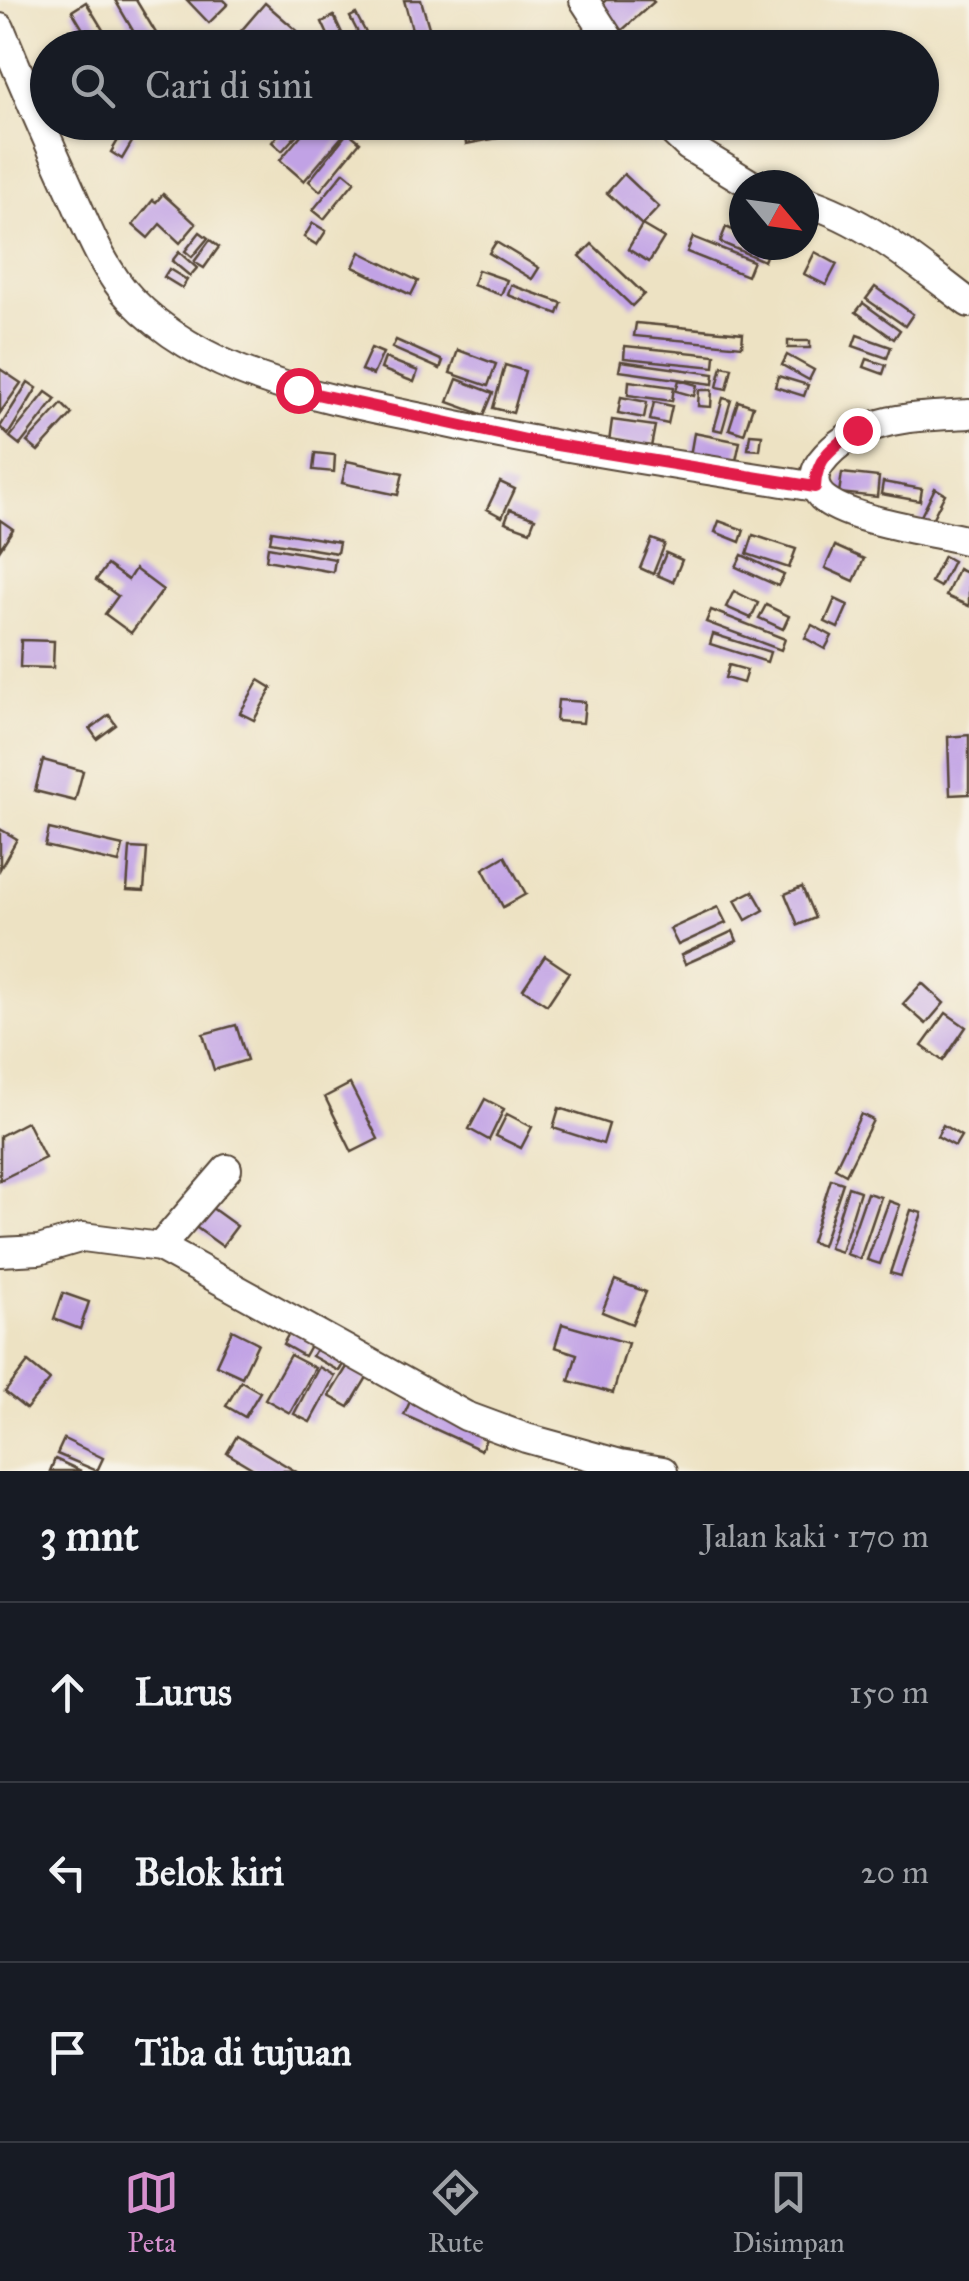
<!DOCTYPE html>
<html lang="id">
<meta charset="utf-8">
<style>
body{margin:0;font-family:"IM FELL Great Primer",serif;background:#242831;color:#f1f3f6}
.compass{position:absolute;left:729px;top:170px;width:90px;height:90px;border-radius:50%;background:#171b24;box-shadow:0 2px 8px #0004;rotate:119deg}
.stop{position:absolute;width:30px;height:30px;margin:-22px;border:8px solid #e11d48;border-radius:50%;background:#fff}
.stop.end{background:#e11d48;border-color:#fff;box-shadow:0 2px 10px #0008}
.list{margin:0;padding:0;list-style:none}
h2{display:flex;justify-content:space-between;align-items:center;height:130px;margin:0;padding:0 40px;font-size:42px}
h2 small{font-size:32px;font-weight:400;color:#9ea1a6}
.list li{display:grid;grid-template-columns:65px 1fr auto;gap:30px;align-items:center;box-sizing:border-box;height:180px;padding:0 40px;border-top:2px solid #363941}
.list b{display:block;font-size:38px;white-space:nowrap}
.list em{font-size:32px;font-style:normal;color:#9ea1a6}
.icon{flex:none;width:55px;height:55px;fill:none;stroke:currentColor;stroke-width:2;stroke-linecap:round;stroke-linejoin:round}
.map{position:relative;flex:none;width:969px;height:1471px;overflow:hidden}
.search{position:absolute;background:#171b24;box-shadow:0 2px 8px #0004;left:30px;right:30px;top:30px;height:110px;display:flex;align-items:center;gap:25px;box-sizing:border-box;padding:0 35px;border-radius:55px;color:#9ea1a6;font-size:38px}
.sheet{height:670px;background:#171b24}
nav{display:flex;justify-content:space-around;align-items:center;box-sizing:border-box;height:140px;border-top:2px solid #363941;background:#171b24;font-size:28px;color:#9ea1a6}
nav a{display:grid;justify-items:center;gap:5px}
nav .on{color:#d690ce}
.map>svg:first-child{display:block}
</style>
<div class="map">
<svg width="969" height="1471" viewBox="0 0 969 1471">
<rect width="100%" height="100%" fill="#f7f3e8"/>
<filter id="ink" filterUnits="userSpaceOnUse"><feTurbulence type="fractalNoise" baseFrequency=".01" numOctaves="2"/><feDisplacementMap in="SourceGraphic" scale="20" xChannelSelector="R" yChannelSelector="G"/><feConvolveMatrix kernelMatrix="1 2 1 2 8 2 1 2 1" color-interpolation-filters="sRGB"/></filter>
<filter id="wash" filterUnits="userSpaceOnUse"><feTurbulence type="fractalNoise" baseFrequency=".0048" numOctaves="4" result="noise"/><feDisplacementMap in="SourceGraphic" scale="40" xChannelSelector="R" yChannelSelector="G"/><feGaussianBlur stdDeviation="2.25" result="paint"/><feColorMatrix in="noise" values="0 0 0 0 0 0 0 0 0 0 0 0 0 0 0 0 0 1.4 0 .05"/><feComposite in="paint" operator="in"/></filter>
<g filter="url(#wash)">
<rect width="100%" height="100%" fill="#ede2c3"/>
<g id="blocks">
<g fill="#c1a2e5">
<path d="M 115,0 L 136,0 L 165,48 L 143,48 Z"/>
<path d="M 187,0 L 224,0 L 228,4 L 209,23 Z"/>
<path d="M 404,0 L 421,0 L 435,48 L 417,48 Z"/>
<path d="M 606,0 L 652,0 L 654,2 L 619,33 L 597,8 Z"/>
<path d="M 86,2 L 114,48 L 94,48 L 72,11 Z"/>
<path d="M 265,3 L 310,42 L 305,48 L 260,48 L 241,31 Z"/>
<path d="M 356,14 L 374,48 L 366,48 L 350,17 Z"/>
<path d="M 334,16 L 349,48 L 334,48 L 322,22 Z"/>
<path d="M 288,122 L 299,132 L 282,151 L 272,142 Z"/>
<path d="M 312,122 L 346,122 L 351,126 L 304,181 L 280,160 Z"/>
<path d="M 463,122 L 496,122 L 498,138 L 466,144 Z"/>
<path d="M 124,130 L 135,137 L 122,159 L 111,152 Z"/>
<path d="M 348,132 L 360,142 L 320,191 L 309,181 Z"/>
<path d="M 344,172 L 355,181 L 324,219 L 313,210 Z"/>
<path d="M 624,174 L 659,207 L 642,225 L 607,193 Z"/>
<path d="M 163,194 L 196,224 L 180,243 L 160,224 L 148,238 L 133,225 L 153,200 L 156,202 Z"/>
<path d="M 313,223 L 326,231 L 317,245 L 304,237 Z"/>
<path d="M 642,225 L 664,238 L 649,262 L 628,249 Z"/>
<path d="M 726,227 L 744,235 L 744,245 L 770,246 L 764,261 L 720,242 Z"/>
<path d="M 200,232 L 208,238 L 192,257 L 185,251 Z"/>
<path d="M 693,237 L 753,261 L 747,276 L 687,252 Z"/>
<path d="M 210,240 L 219,247 L 204,268 L 194,262 Z"/>
<path d="M 496,242 L 539,268 L 532,279 L 489,253 Z"/>
<path d="M 592,244 L 644,294 L 632,306 L 580,256 Z"/>
<path d="M 179,252 L 197,268 L 190,276 L 172,261 Z"/>
<path d="M 360,252 L 418,281 L 411,295 L 353,267 Z"/>
<path d="M 815,252 L 837,264 L 826,285 L 804,274 Z"/>
<path d="M 169,269 L 187,280 L 182,288 L 164,277 Z"/>
<path d="M 478,270 L 507,280 L 501,295 L 473,285 Z"/>
<path d="M 511,285 L 562,303 L 558,314 L 508,295 Z"/>
<path d="M 875,287 L 913,314 L 905,326 L 866,299 Z"/>
<path d="M 863,303 L 900,330 L 894,339 L 856,312 Z"/>
<path d="M 636,323 L 743,333 L 742,346 L 634,336 Z"/>
<path d="M 857,335 L 891,347 L 887,358 L 853,346 Z"/>
<path d="M 396,340 L 443,361 L 440,369 L 392,348 Z"/>
<rect x="788" y="341" width="22" height="7"/>
<path d="M 625,346 L 715,355 L 714,367 L 624,358 Z"/>
<path d="M 371,348 L 383,353 L 373,375 L 361,370 Z"/>
<path d="M 458,350 L 496,364 L 488,386 L 450,373 Z"/>
<path d="M 787,355 L 814,370 L 809,380 L 782,365 Z"/>
<path d="M 385,358 L 418,371 L 414,382 L 381,369 Z"/>
<path d="M 867,359 L 886,365 L 883,374 L 864,367 Z"/>
<path d="M 621,361 L 714,374 L 713,384 L 619,371 Z"/>
<path d="M 505,365 L 525,371 L 513,413 L 493,408 Z"/>
<path d="M 722,366 L 732,368 L 727,389 L 717,387 Z"/>
<path d="M 0,369 L 21,383 L 0,413 Z"/>
<path d="M 778,376 L 808,385 L 804,396 L 775,387 Z"/>
<path d="M 457,379 L 493,393 L 484,415 L 448,402 Z"/>
<path d="M 679,380 L 697,385 L 694,396 L 676,391 Z"/>
<path d="M 629,381 L 674,387 L 672,401 L 628,395 Z"/>
<path d="M 28,382 L 37,388 L 8,435 L 0,427 Z"/>
<path d="M 699,390 L 712,390 L 711,407 L 698,406 Z"/>
<path d="M 46,392 L 56,399 L 20,445 L 10,437 Z"/>
<path d="M 621,397 L 647,402 L 644,418 L 618,413 Z"/>
<path d="M 723,398 L 731,400 L 722,431 L 714,429 Z"/>
<path d="M 738,401 L 753,406 L 744,434 L 729,429 Z"/>
<path d="M 654,402 L 672,406 L 668,424 L 650,420 Z"/>
<path d="M 62,404 L 72,414 L 38,451 L 27,442 Z"/>
<path d="M 612,420 L 655,426 L 651,447 L 609,442 Z"/>
<path d="M 694,433 L 740,442 L 735,465 L 690,456 Z"/>
<path d="M 750,434 L 762,435 L 760,450 L 748,449 Z"/>
<path d="M 315,453 L 335,455 L 334,472 L 313,470 Z"/>
<path d="M 347,461 L 403,473 L 398,495 L 342,483 Z"/>
<path d="M 842,473 L 879,477 L 877,497 L 839,493 Z"/>
<path d="M 500,482 L 515,489 L 502,517 L 487,509 Z"/>
<path d="M 883,482 L 922,489 L 920,501 L 881,494 Z"/>
<path d="M 935,488 L 945,494 L 929,525 L 919,520 Z"/>
<path d="M 510,509 L 535,518 L 530,531 L 505,522 Z"/>
<path d="M 0,520 L 13,529 L 0,549 Z"/>
<path d="M 719,521 L 744,530 L 740,542 L 715,532 Z"/>
<path d="M 272,531 L 339,542 L 337,553 L 270,542 Z"/>
<path d="M 753,535 L 796,549 L 789,568 L 747,554 Z"/>
<path d="M 652,539 L 665,544 L 653,574 L 640,568 Z"/>
<path d="M 835,546 L 864,559 L 854,581 L 825,568 Z"/>
<path d="M 268,547 L 335,559 L 333,572 L 266,560 Z"/>
<path d="M 666,553 L 682,560 L 673,582 L 657,575 Z"/>
<path d="M 742,555 L 784,575 L 778,586 L 736,567 Z"/>
<path d="M 944,556 L 953,561 L 940,587 L 931,582 Z"/>
<path d="M 107,565 L 128,580 L 135,569 L 163,590 L 131,633 L 105,614 L 118,596 L 96,580 Z"/>
<path d="M 958,569 L 969,574 L 969,606 L 946,596 Z"/>
<path d="M 734,591 L 758,603 L 751,618 L 726,607 Z"/>
<path d="M 835,599 L 848,605 L 838,628 L 825,622 Z"/>
<path d="M 766,605 L 789,616 L 783,629 L 759,618 Z"/>
<path d="M 711,610 L 785,639 L 781,650 L 706,622 Z"/>
<path d="M 812,625 L 832,636 L 825,649 L 805,638 Z"/>
<path d="M 713,634 L 770,652 L 767,662 L 710,644 Z"/>
<path d="M 21,640 L 54,641 L 53,668 L 20,667 Z"/>
<path d="M 729,665 L 747,670 L 743,683 L 725,678 Z"/>
<path d="M 259,680 L 272,688 L 254,720 L 240,713 Z"/>
<path d="M 558,700 L 585,702 L 583,723 L 556,721 Z"/>
<path d="M 109,715 L 116,725 L 97,739 L 90,729 Z"/>
<path d="M 969,735 L 969,794 L 950,795 L 948,737 Z"/>
<path d="M 43,760 L 83,771 L 75,801 L 35,791 Z"/>
<path d="M 0,829 L 17,839 L 0,869 Z"/>
<path d="M 49,829 L 123,846 L 119,863 L 45,846 Z"/>
<path d="M 130,848 L 147,849 L 144,891 L 127,890 Z"/>
<path d="M 505,856 L 526,894 L 503,907 L 483,869 Z"/>
<path d="M 802,887 L 815,918 L 798,925 L 785,894 Z"/>
<path d="M 753,891 L 764,910 L 746,920 L 735,900 Z"/>
<path d="M 718,907 L 726,923 L 678,945 L 670,929 Z"/>
<path d="M 733,931 L 737,941 L 685,964 L 681,955 Z"/>
<path d="M 545,956 L 569,972 L 547,1005 L 523,989 Z"/>
<path d="M 922,983 L 944,1003 L 926,1024 L 903,1004 Z"/>
<path d="M 946,1013 L 966,1027 L 943,1061 L 922,1046 Z"/>
<path d="M 236,1025 L 247,1060 L 214,1070 L 203,1034 Z"/>
<path d="M 350,1084 L 378,1139 L 352,1152 L 325,1097 Z"/>
<path d="M 485,1099 L 504,1109 L 489,1140 L 469,1129 Z"/>
<path d="M 559,1108 L 609,1124 L 603,1144 L 553,1128 Z"/>
<path d="M 507,1114 L 532,1127 L 521,1148 L 496,1136 Z"/>
<path d="M 861,1114 L 873,1120 L 846,1174 L 835,1168 Z"/>
<path d="M 27,1122 L 45,1158 L 0,1180 L 0,1136 Z"/>
<path d="M 943,1125 L 961,1136 L 955,1146 L 937,1136 Z"/>
<path d="M 831,1179 L 843,1183 L 822,1246 L 811,1242 Z"/>
<path d="M 848,1187 L 860,1191 L 841,1252 L 829,1248 Z"/>
<path d="M 867,1193 L 881,1197 L 860,1259 L 846,1254 Z"/>
<path d="M 889,1201 L 900,1205 L 880,1264 L 867,1260 Z"/>
<path d="M 205,1203 L 237,1226 L 222,1246 L 190,1223 Z"/>
<path d="M 911,1210 L 922,1213 L 901,1276 L 890,1273 Z"/>
<path d="M 615,1280 L 646,1292 L 632,1324 L 602,1312 Z"/>
<path d="M 63,1293 L 89,1302 L 80,1329 L 54,1319 Z"/>
<path d="M 562,1324 L 628,1343 L 613,1393 L 569,1381 L 577,1354 L 555,1347 Z"/>
<path d="M 292,1328 L 313,1340 L 304,1356 L 283,1344 Z"/>
<path d="M 232,1330 L 258,1343 L 242,1377 L 216,1365 Z"/>
<path d="M 319,1344 L 346,1359 L 339,1371 L 312,1356 Z"/>
<path d="M 290,1355 L 315,1368 L 290,1413 L 265,1399 Z"/>
<path d="M 28,1362 L 50,1380 L 26,1409 L 5,1392 Z"/>
<path d="M 350,1362 L 369,1374 L 349,1407 L 329,1396 Z"/>
<path d="M 319,1367 L 335,1376 L 310,1422 L 294,1414 Z"/>
<path d="M 241,1381 L 260,1392 L 245,1417 L 226,1406 Z"/>
<path d="M 413,1395 L 490,1430 L 481,1450 L 404,1415 Z"/>
<path d="M 237,1436 L 295,1471 L 257,1471 L 227,1453 Z"/>
<path d="M 64,1439 L 103,1458 L 97,1471 L 57,1454 Z"/>
<path d="M 55,1459 L 81,1471 L 50,1471 Z"/>
</g>
</g>
</g>
<g filter="url(#ink)">
<use href="#blocks" fill-opacity="0" stroke="#564637" stroke-width="2.5"/>
<g fill="none" stroke-linecap="round" stroke-linejoin="round">
<g stroke="#564637" stroke-width="32">
<g id="street">
<path d="M 584,0 L 615,48"/>
<path d="M 0,28 C 23,84 47,139 72,194 C 88,230 104,271 131,299 C 210,382 336,400 442,422 C 566,449 690,467 815,487"/>
<path d="M 663,122 L 688,146 L 752,185"/>
<path d="M 804,201 C 866,220 918,264 969,303"/>
<path d="M 969,414 C 916,417 856,416 821,462 C 813,473 812,487 822,497 C 848,521 932,531 969,541"/>
<path d="M 160,1247 L 227,1169"/>
<path d="M 0,1252 L 39,1250 L 83,1237 L 160,1247 L 466,1416 L 526,1438 L 620,1464 L 663,1471"/>
</g>
</g>
<use href="#street" stroke="#fff" stroke-width="28"/>
</g>
</g>
<g fill="none" stroke-linecap="round" stroke-linejoin="round" filter="url(#ink)">
<path stroke="#e11d48" stroke-width="12" d="M 298,390 L 526,440 L 815,487 C 816,457 834,446 857,430"/>
</g>
</svg>
<svg class="compass" viewBox="-18 -18 36 36"><path d="M0-13l5 13h-10z" fill="#e53935"/><path d="M0 13l5-13h-10z" fill="#9ea1a6"/></svg>
<div class="stop" style="left:298px;top:390px"></div>
<div class="stop end" style="left:857px;top:430px"></div>
<div class="search"><svg class="icon" aria-label="search" viewBox="0 0 24 24"><circle cx="10" cy="10" r="6"/><path d="M15 15l6 6"/></svg>Cari di sini</div>
</div>
<section class="sheet">
<h2>3 mnt<small>Jalan kaki · 170 m</small></h2>
<ul class="list">
<li><svg class="icon" aria-label="ahead" viewBox="0 0 24 24"><path d="M12 20V5M6 11l6-6 6 6"/></svg><div><b>Lurus</b></div><em>150 m</em></li>
<li><svg class="icon" aria-label="left" viewBox="0 0 24 24"><path d="M17 20v-9H6M10 6l-5 5 5 5"/></svg><div><b>Belok kiri</b></div><em>20 m</em></li>
<li><svg class="icon" aria-label="arrive" viewBox="0 0 24 24"><path d="M6 21V4h12l-3 4 3 4H6"/></svg><div><b>Tiba di tujuan</b></div></li>
</ul>
</section>
<nav>
<a class="on"><svg class="icon" aria-label="map" viewBox="0 0 24 24"><path d="M3 6l6-2 6 2 6-2v14l-6 2-6-2-6 2zM9 4v14M15 6v14"/></svg>Peta</a>
<a><svg class="icon" aria-label="directions" viewBox="0 0 24 24"><path d="M12 3l9 9-9 9-9-9zM9 14v-3h6M13 9l2 2-2 2"/></svg>Rute</a>
<a><svg class="icon" aria-label="saved" viewBox="0 0 24 24"><path d="M7 4h10v16l-5-4-5 4z"/></svg>Disimpan</a>
</nav>
